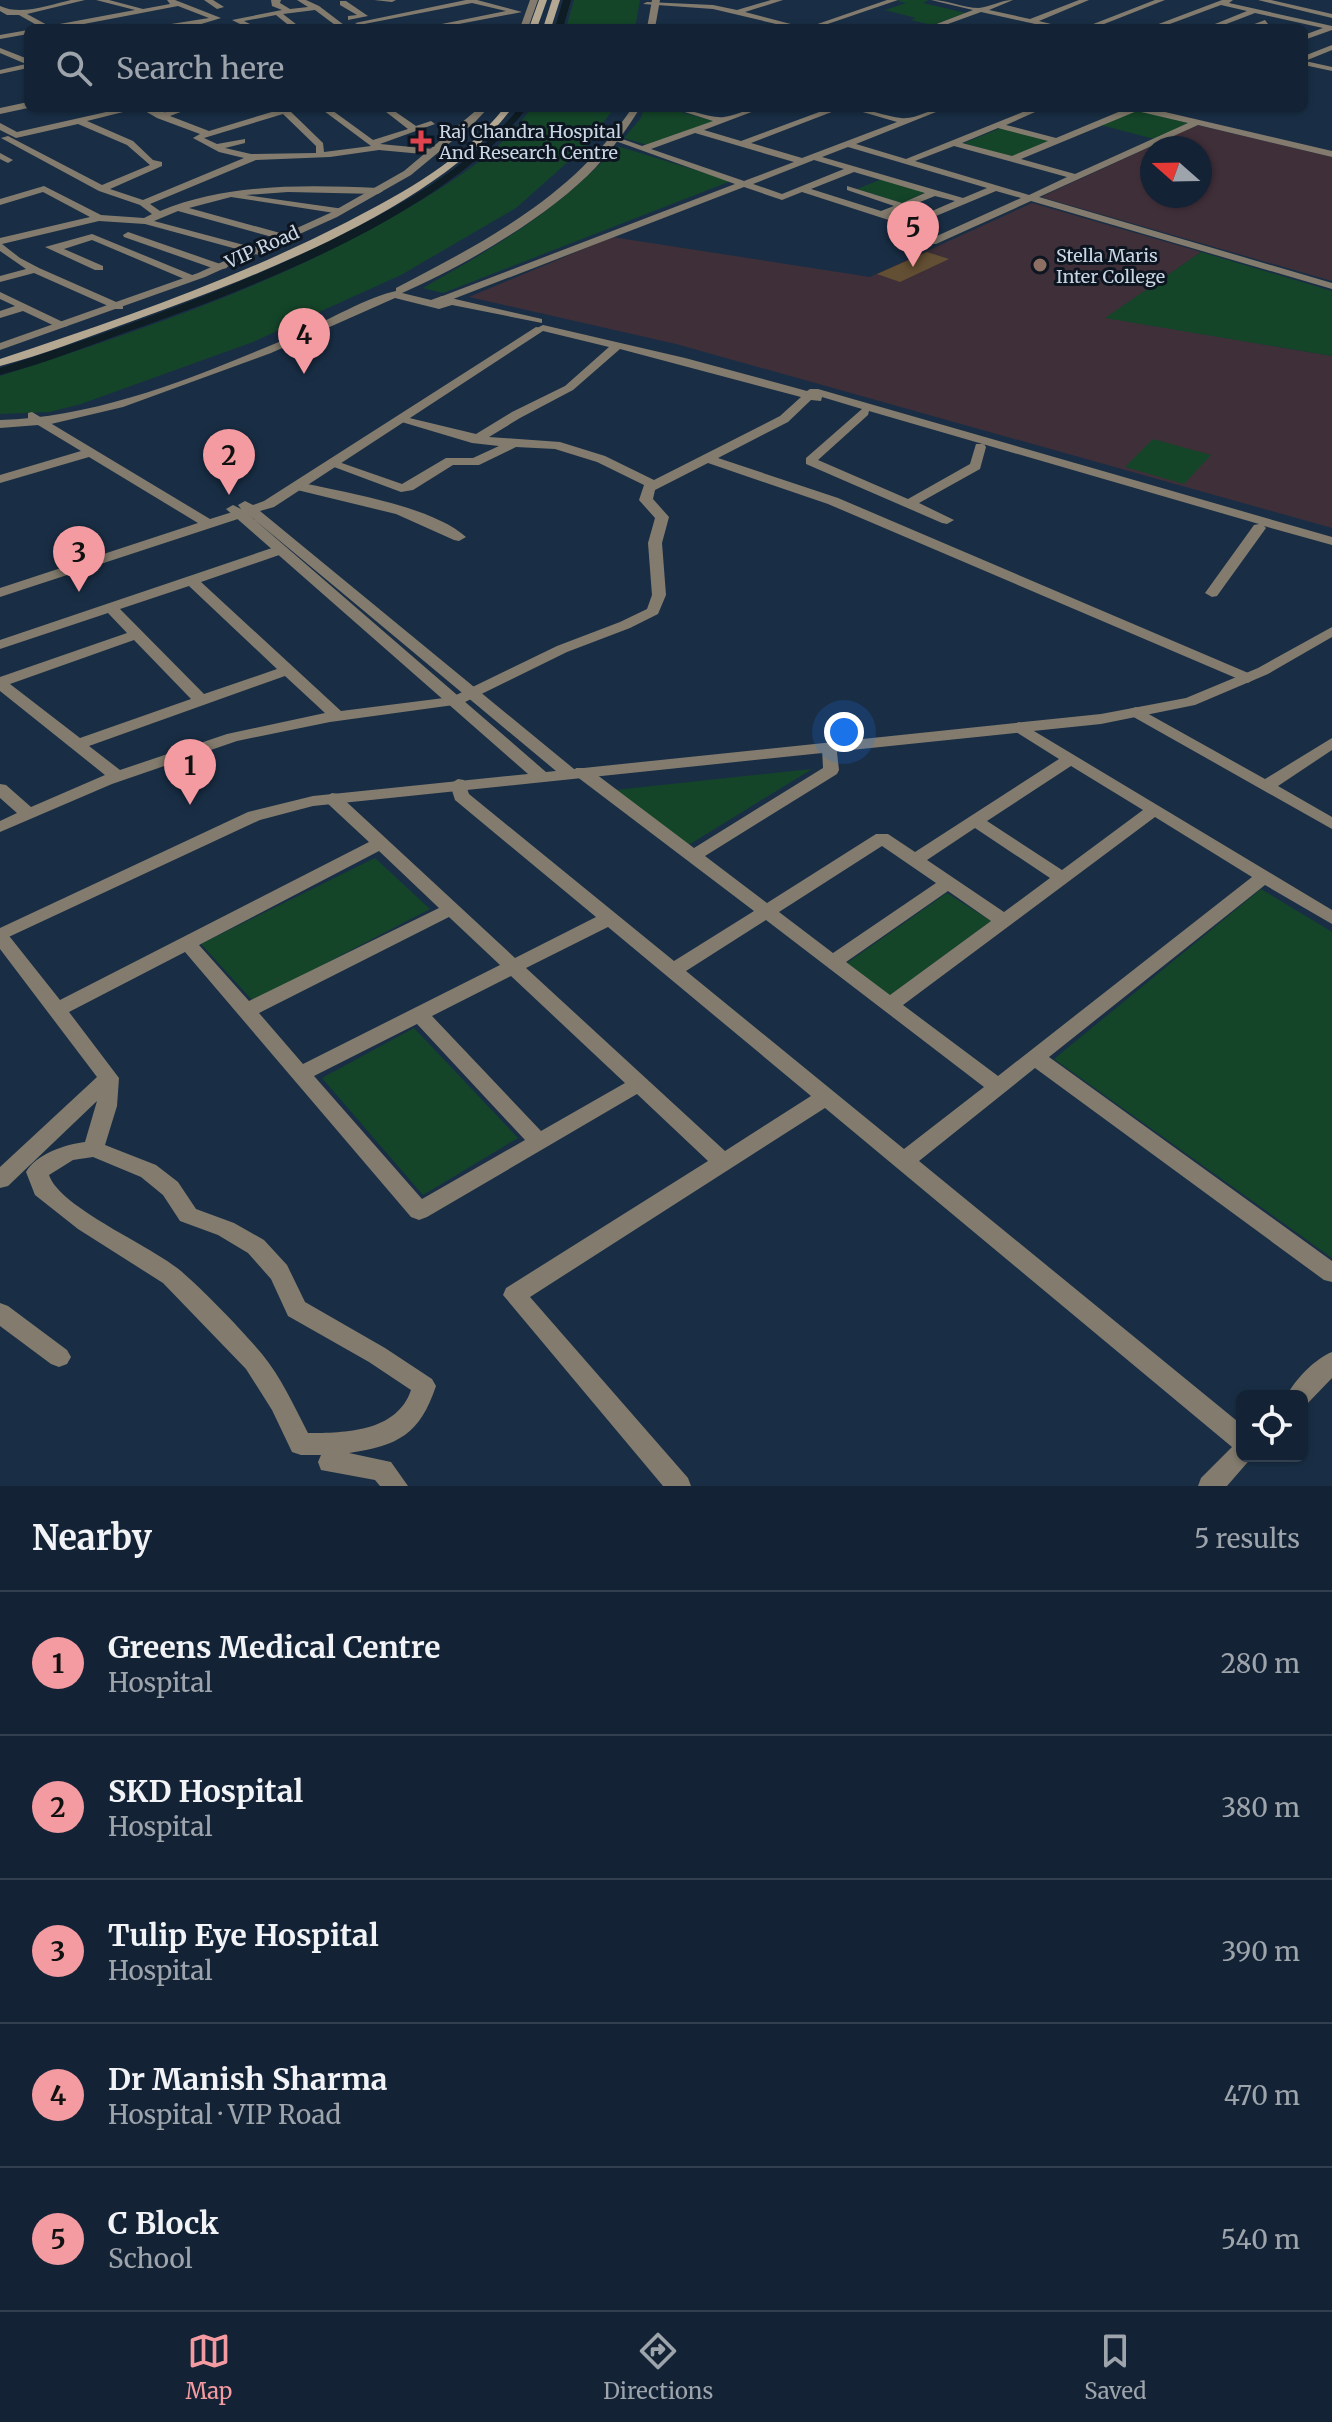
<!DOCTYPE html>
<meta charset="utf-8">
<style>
body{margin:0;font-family:Merriweather,serif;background:#1c2a3c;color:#f1f3f6}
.controls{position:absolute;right:24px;bottom:24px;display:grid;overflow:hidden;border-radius:12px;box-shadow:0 2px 6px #0004}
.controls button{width:72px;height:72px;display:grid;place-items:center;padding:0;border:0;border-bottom:2px solid #323f4f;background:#132234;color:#f1f3f6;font:40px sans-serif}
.compass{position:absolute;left:1140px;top:136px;width:72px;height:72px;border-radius:50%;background:#132234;box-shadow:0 2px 6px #0004;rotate:290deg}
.you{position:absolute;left:844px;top:732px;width:28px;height:28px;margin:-20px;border:6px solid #fff;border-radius:50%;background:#1a73e8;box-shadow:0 0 0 12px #1a73e833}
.badge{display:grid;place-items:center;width:52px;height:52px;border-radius:50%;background:#f49aa1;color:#111;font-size:26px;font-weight:700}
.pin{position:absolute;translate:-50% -66px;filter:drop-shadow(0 2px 4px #0008)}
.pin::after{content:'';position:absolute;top:42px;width:28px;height:24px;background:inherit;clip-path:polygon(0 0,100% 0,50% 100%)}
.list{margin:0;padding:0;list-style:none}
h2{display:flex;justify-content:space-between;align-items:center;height:104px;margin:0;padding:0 32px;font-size:34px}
h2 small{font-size:26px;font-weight:400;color:#9da4ac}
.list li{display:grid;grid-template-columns:52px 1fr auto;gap:24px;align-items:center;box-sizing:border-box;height:144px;padding:0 32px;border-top:2px solid #323f4f}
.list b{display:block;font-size:30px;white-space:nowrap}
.list p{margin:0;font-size:26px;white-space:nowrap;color:#9da4ac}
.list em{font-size:26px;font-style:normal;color:#9da4ac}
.icon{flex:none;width:44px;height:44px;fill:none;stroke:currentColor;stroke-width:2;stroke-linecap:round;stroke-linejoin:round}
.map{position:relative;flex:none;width:1332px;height:1486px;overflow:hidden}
.search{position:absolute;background:#132234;box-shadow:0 2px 6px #0004;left:24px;right:24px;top:24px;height:88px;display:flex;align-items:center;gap:20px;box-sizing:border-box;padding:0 28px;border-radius:12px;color:#9da4ac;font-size:30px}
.sheet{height:824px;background:#132234}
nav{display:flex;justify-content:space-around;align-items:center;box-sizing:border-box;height:112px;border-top:2px solid #323f4f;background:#132234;font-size:22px;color:#9da4ac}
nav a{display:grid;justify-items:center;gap:4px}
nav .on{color:#f49aa1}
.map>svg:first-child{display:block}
</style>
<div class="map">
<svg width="1332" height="1486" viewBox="0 0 1332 1486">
<rect width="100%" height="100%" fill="#192e45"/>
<g fill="#3f2f39" fill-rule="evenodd">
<path d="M 1197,125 L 1332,157 L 1332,281 L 1041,197 ZM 1152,148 L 1200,148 L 1200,196 L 1152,196 Z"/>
<path d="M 1032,203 L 1201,252 L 1107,318 L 1332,356 L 1332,528 L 676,344 L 469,297 L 612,237 L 870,277 Z"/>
</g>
<g fill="#144529">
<path d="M 574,0 L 640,0 L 635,28 L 566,28 Z"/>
<path d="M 900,0 L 929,0 L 923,3 L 966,13 L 932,25 L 911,20 L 916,18 L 885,10 L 906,3 L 897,1 Z"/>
<path d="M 531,108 L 614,108 L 588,144 L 516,208 L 401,275 L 253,342 L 81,404 L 50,412 L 0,414 L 0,376 C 146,329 294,279 425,198 C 463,175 506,146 531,108 Z"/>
<path d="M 644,108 L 666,108 L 714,121 L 647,145 L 624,138 L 641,118 Z"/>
<path d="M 1135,110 L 1188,123 L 1154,139 L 1101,125 Z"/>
<path d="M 1001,128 L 1049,141 L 1011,157 L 964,143 Z"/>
<path d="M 617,146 L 731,181 L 443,293 L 423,288 C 498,245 558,211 617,146 Z"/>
<path d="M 882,179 L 926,192 L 902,203 L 857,189 Z"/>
<path d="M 1201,252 L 1332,291 L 1332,356 L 1105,318 Z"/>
<path d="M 1153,439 L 1211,455 L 1184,484 L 1125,467 Z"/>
<path d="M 812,769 L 687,846 L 615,790 Z"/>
<path d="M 375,858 L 430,909 L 253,1001 L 201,944 Z"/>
<path d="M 1261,889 L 1332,932 L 1332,1258 L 1054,1059 Z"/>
<path d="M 947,893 L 991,921 L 889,996 L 844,965 Z"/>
<path d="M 414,1028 L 518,1138 L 423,1195 L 322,1078 Z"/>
</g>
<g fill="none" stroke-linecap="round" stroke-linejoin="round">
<g fill="#0e1c23" fill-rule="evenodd">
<path d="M 563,0 L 571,0 L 563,28 L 555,28 Z"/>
<path d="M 519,108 L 527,108 C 443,216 254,287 127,332 C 85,347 43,364 0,375 L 0,368 C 116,330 232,290 341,235 C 407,202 471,166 519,108 Z"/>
</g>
</g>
<path fill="#634f33" d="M 927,252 L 949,259 L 900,282 L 877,274 Z"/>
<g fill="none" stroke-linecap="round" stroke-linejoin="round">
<g fill="#837c6e" fill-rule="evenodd">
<path d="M 71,0 L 85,0 L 27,14 L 49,26 L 135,10 L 96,0 L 109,0 L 143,9 L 170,4 L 167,0 L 175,0 L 221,18 L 198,25 L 203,28 L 146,28 L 209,18 L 178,6 L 63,28 L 42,28 L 19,15 L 7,15 L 0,11 L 0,6 C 21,16 49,5 71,0 Z"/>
<path d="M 204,0 L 213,0 L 224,7 L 217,9 Z"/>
<path d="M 271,0 L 281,0 L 280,3 L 290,9 L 308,7 L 297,0 L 306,0 L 319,6 L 348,28 L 339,28 L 315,10 L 283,14 L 301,28 L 292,28 L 276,15 L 244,21 L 258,28 L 248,28 L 232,20 L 282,10 L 272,6 Z"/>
<path d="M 374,0 L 396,0 L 392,2 Z"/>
<path d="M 466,0 L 477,0 L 522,12 L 438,28 L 422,28 L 506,11 L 472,3 L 359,25 L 355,23 Z"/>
<path d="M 771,0 L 783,0 L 745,12 L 806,28 L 887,0 L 898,0 L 816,28 L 793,28 L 713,9 L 643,4 L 647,2 L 713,5 L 737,10 Z"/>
<path d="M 931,0 C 948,0 963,8 979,8 C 990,7 1001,0 1013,0 L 989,10 L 1030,19 L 1079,0 L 1089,0 L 1039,21 L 1067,28 L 1053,28 L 981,12 L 937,28 L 926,28 L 973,10 Z"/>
<path d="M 1155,0 L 1165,0 L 1094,28 L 1083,28 Z"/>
<path d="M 1222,0 L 1233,0 L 1229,3 L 1332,26 L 1332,30 L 1304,40 L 1304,35 L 1323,28 L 1255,13 L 1216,28 L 1205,28 L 1247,11 L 1221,5 L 1159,28 L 1148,28 Z"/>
<path d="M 340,1 L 346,1 L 368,16 L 348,20 L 348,16 L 357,15 L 340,5 Z"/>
<path d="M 1265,20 L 1268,24 L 1255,28 L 1244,28 Z"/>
<path d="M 28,30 L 28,34 L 0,39 L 0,35 Z"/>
<path d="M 1332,45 L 1332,50 L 1305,61 L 1332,67 L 1332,71 L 1304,65 L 1304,56 Z"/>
<path d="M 0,48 L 28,59 L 28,68 L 0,74 L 0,70 L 26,64 L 0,53 Z"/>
<path d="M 28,102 L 28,108 L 0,114 L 0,108 Z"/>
<path d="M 124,108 L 139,108 L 87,121 L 133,141 L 153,160 L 162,162 L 162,166 L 110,189 L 143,200 L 244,158 L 219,152 L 193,138 L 200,134 L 157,118 L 140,108 C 148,108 154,111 162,112 C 170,113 182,108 191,108 L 170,116 L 209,131 L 275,111 L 274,108 L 305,108 L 291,112 L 323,143 L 324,152 L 371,146 L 320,108 L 329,108 L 373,140 L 408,129 L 381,108 L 390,108 L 416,126 L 431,121 L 435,124 L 380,144 L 433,149 L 437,152 L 433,155 L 379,150 L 330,157 L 256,160 L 150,204 L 160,211 C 228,183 305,185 378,188 L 383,191 L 378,194 L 288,192 L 246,195 L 344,209 L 346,211 L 341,214 L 231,197 L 189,208 L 291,236 L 292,238 L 287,241 L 178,211 L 154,221 L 263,250 L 263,254 L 259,255 L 145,224 L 99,221 L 2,244 L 20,258 L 39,268 L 123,305 L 123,309 L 115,309 L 34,273 L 0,282 L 0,276 L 26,269 L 0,251 L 0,238 L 90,217 L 43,192 L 0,205 L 0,199 L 44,186 L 101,215 L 144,218 L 152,214 L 140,205 L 99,191 L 1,138 L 8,136 L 102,185 L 150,165 L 127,145 L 78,124 L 16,138 L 0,130 L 0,123 L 17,132 ZM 283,114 L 316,146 L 316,153 L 251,154 L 225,148 L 245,143 L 245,139 L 217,144 L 204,138 Z"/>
<path d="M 672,108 C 688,108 710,119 724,117 C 738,115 748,108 762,108 L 704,130 L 741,141 L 830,108 L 842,108 L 751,143 L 802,158 L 897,122 L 849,108 C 868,108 883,116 901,118 C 915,120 931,108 946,108 L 856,144 L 906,159 L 1033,108 L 1044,108 L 1006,125 L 1056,138 L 1128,108 L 1148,108 L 1332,151 L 1332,157 L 1198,125 L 1039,197 L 1332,283 L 1332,289 L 1031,201 L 936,244 L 928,244 L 928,240 L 1021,198 L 996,191 L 900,231 L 895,228 L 901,224 L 802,192 L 782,200 L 744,187 L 448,301 L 440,301 L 440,297 L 735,184 L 610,139 L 614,136 L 642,146 L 713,121 ZM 1137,111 L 1188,123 L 1075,174 L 1021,159 ZM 998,128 L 1048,141 L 1012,156 L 962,143 ZM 695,133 L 794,162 L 744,181 L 651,149 ZM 954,146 L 1067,177 L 1029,195 L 915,161 ZM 848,147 L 987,188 L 963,198 L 822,157 ZM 814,160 L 844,169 L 782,194 L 753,184 ZM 854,172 L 925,193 L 902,203 L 847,186 L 847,190 L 894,206 L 881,211 L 811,189 ZM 935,196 L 955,201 L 909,221 L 890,214 Z"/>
<path d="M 0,153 L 13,160 L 8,163 L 0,159 Z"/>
<path d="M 128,232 L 226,266 L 227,268 L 218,270 L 124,237 L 123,235 Z"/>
<path d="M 92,234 L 197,277 L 198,279 L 189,281 L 92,240 L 64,249 L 103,266 L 103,270 L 95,270 L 45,247 Z"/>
<path d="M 0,292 L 67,324 L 68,326 L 59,328 L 23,311 L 0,318 L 0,311 L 15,306 L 0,299 Z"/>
<path d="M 543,325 L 685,358 L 807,391 L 810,389 L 818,389 L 1332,537 L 1332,545 L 1264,526 L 1266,528 L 1217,596 L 1212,597 L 1205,593 L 1254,525 L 1259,524 L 869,411 L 868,415 L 818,460 L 908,499 L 970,464 L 976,444 L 984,444 L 986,447 L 980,469 L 919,503 L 954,520 L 947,524 L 942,523 L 806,464 L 806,458 L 862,409 L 822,397 L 821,401 L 811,400 L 788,422 L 718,458 L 838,498 L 1253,675 L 1256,678 L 1248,683 L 1243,681 L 828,504 L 708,463 L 655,490 L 653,499 L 669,517 L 662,543 L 666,595 L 658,614 L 630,628 L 567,652 L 461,704 L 330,722 L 237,741 L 112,784 L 0,832 L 0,821 L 17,813 L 0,798 L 0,784 L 6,785 L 31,807 L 105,775 L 0,691 L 0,677 L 127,633 L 108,613 L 0,649 L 0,640 L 275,547 L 285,547 L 287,550 L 285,553 L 201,582 L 341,711 L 452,697 L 557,646 L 620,622 L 647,609 L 652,595 L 648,543 L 655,518 L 639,500 L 644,485 L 597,462 L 555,449 L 516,447 L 479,465 L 453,465 L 413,490 L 401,492 L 326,464 L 332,460 L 336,461 L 402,484 L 446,458 L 473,458 L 499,446 L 472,443 L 395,420 L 401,416 L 476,434 L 512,412 L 565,386 L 609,347 L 539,330 L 537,328 ZM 620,349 L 801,397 L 780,416 L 654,480 L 605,456 L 560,442 L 489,437 L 520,418 L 573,390 ZM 189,586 L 277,669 L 204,694 L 120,609 ZM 134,640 L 191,699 L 80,738 L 10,684 ZM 285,676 L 325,713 L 227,734 L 120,770 L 89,746 Z"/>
<path d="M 32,412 L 210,519 L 239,510 L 246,514 L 244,517 L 0,597 L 0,588 L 198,523 L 89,457 L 0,483 L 0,475 L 81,451 L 28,419 L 28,413 Z"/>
<path d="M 298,482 C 343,492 432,506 466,537 L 459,541 L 454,540 L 396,514 L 293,489 L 292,486 Z"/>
<path d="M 1136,707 L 1265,779 L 1332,738 L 1332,750 L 1278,786 L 1332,817 L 1332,829 L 1130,715 L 1128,712 L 1130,709 Z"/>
<path d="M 1019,722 L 1332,910 L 1332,924 L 1265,885 L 1049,1057 L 1332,1261 L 1332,1282 L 1324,1280 L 1035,1068 L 919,1161 L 1242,1425 L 1242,1456 L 1253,1456 L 1227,1486 L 1198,1486 L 1201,1478 L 1232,1447 L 825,1108 L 530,1297 L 688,1478 L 691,1486 L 663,1486 L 503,1295 L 506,1288 L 708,1161 L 637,1094 L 427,1217 L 419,1220 L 411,1217 L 185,952 L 69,1012 L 119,1078 L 117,1106 L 105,1145 L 156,1165 L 178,1182 L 196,1209 L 234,1223 L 264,1240 L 287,1265 L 305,1302 L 385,1348 L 432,1379 L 436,1386 C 420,1434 398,1446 349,1453 L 391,1462 L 408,1486 L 380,1486 L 375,1480 L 321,1470 L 318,1462 L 321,1455 L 301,1455 L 292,1452 L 272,1410 L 246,1369 L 163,1283 L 78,1229 L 35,1195 L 26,1172 C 36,1154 66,1144 85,1142 L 97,1101 L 8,1186 L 0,1188 L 0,1167 L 97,1077 L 0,949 L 0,930 L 6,932 L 60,1000 L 369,842 L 326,802 L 324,798 L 332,793 L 338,794 L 515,958 L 596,917 L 455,800 L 450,784 L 458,779 L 464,780 L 469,794 L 674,961 L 754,911 L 576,776 L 574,772 L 576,768 L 588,768 L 694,848 L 823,768 L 822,747 L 824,744 L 836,744 L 839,770 L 837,774 L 705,856 L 767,903 L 876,834 L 888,834 L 915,852 L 1059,759 L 1013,730 L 1011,727 ZM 1071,766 L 1143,810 L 1062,870 L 987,821 ZM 1155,817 L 1252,877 L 998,1076 L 903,1005 ZM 975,828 L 1050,878 L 1004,912 L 927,860 ZM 882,846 L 936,883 L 833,953 L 779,912 ZM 379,851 L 439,908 L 249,1001 L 199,945 ZM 948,891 L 991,921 L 890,995 L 846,962 ZM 449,917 L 500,965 L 303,1064 L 259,1013 ZM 766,920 L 984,1087 L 904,1149 L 686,971 ZM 608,927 L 811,1096 L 725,1151 L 526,968 ZM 511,976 L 625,1083 L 541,1131 L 432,1016 ZM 417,1024 L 525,1140 L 422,1199 L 314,1076 ZM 93,1157 L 141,1177 L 163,1195 L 180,1221 L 218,1235 L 248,1253 L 271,1279 L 288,1316 L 369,1362 L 411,1390 C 397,1432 345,1433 308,1433 C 294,1406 281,1377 262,1354 C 240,1328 206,1293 181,1271 C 152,1246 60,1208 49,1175 L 73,1160 Z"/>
<path d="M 0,1303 L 8,1306 L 67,1350 L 71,1357 L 67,1364 L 59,1367 L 51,1364 L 0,1326 Z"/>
<path d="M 1332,1352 L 1332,1378 L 1307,1404 L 1302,1406 L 1302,1396 L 1287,1396 C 1294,1380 1316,1358 1332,1352 Z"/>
</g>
<g fill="#837c6e" fill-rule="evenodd">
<path d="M 530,0 L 538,0 L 528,28 L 520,28 Z"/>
<path d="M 652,0 L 660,0 L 655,28 L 647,28 Z"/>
<path d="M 1258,0 L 1271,0 L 1332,14 L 1332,18 Z"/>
<path d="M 479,108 L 488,108 L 475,122 L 411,175 L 337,217 L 205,277 L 0,350 L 0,343 L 198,273 L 330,213 L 404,171 Z"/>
<path d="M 632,108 L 640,108 C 627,129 613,148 596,167 C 550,216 464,266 402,293 L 431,300 L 442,296 L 542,319 L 542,323 L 452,305 L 439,309 L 395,298 L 271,353 L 123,407 L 51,424 L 0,428 L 0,420 C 104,417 205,373 300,333 C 326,321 370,296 396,291 L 396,288 C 488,240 573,196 632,108 Z"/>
<path d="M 536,327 L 546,329 L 274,507 L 260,511 L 574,769 L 1101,714 L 1186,698 L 1258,668 L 1332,627 L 1332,637 L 1268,674 L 1195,705 L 1101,724 L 313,806 L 260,820 L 0,941 L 0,928 L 248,812 L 313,796 L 528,774 L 226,509 L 233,505 L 241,509 L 238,505 L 245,501 L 253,505 L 264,501 ZM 249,515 L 556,771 L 546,772 Z"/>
</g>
<g fill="#b4a892" fill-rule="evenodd">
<path d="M 539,0 L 547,0 L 537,28 L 529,28 Z"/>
<path d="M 552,0 L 560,0 L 551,28 L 543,28 Z"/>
<path d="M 504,108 L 512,108 C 437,209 245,281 127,323 C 85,338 43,355 0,366 L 0,359 C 118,320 236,279 347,222 C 405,192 463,160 504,108 Z"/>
</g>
</g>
<path fill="#e0444e" stroke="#0d1620" stroke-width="3" d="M417 129h8v8h8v8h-8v8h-8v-8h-8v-8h8z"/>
<circle fill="#8d6e63" stroke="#0d1620" stroke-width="3" cx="1040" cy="265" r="8"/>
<g text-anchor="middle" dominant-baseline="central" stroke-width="6" stroke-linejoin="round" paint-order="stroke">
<g font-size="18" fill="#c9d6e5" stroke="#0d1620" text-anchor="start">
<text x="439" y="131">Raj Chandra Hospital<tspan x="439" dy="21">And Research Centre</tspan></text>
<text x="1056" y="255">Stella Maris<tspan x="1056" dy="21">Inter College</tspan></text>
</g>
<g font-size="18" fill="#c9d6e5" stroke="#0d1620">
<text transform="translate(262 247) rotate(-24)">VIP Road</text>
</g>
</g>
</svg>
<div class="controls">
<button><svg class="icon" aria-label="locate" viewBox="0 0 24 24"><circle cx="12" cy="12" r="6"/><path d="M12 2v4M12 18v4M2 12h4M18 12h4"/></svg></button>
</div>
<svg class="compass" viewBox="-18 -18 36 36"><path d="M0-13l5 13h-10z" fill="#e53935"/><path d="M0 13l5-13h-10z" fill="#9da4ac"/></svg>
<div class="you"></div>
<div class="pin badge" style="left:190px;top:805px">1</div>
<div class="pin badge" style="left:229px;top:495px">2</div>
<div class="pin badge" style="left:79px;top:592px">3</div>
<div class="pin badge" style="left:304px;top:374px">4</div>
<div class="pin badge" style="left:913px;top:267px">5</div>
<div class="search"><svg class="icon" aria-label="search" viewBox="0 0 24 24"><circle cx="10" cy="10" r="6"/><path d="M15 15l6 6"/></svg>Search here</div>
</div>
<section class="sheet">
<h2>Nearby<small>5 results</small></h2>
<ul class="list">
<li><span class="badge">1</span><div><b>Greens Medical Centre</b><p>Hospital</p></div><em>280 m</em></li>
<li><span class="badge">2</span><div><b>SKD Hospital</b><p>Hospital</p></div><em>380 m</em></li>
<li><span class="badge">3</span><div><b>Tulip Eye Hospital</b><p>Hospital</p></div><em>390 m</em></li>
<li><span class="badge">4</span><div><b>Dr Manish Sharma</b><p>Hospital · VIP Road</p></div><em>470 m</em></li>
<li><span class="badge">5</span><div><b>C Block</b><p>School</p></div><em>540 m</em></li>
</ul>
</section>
<nav>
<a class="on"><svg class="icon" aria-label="map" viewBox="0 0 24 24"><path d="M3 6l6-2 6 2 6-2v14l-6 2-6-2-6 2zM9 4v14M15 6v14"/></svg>Map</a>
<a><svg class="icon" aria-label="directions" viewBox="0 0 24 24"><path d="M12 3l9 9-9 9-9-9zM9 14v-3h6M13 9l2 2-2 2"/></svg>Directions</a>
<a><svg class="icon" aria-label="saved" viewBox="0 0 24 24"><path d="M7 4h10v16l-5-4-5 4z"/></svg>Saved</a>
</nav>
